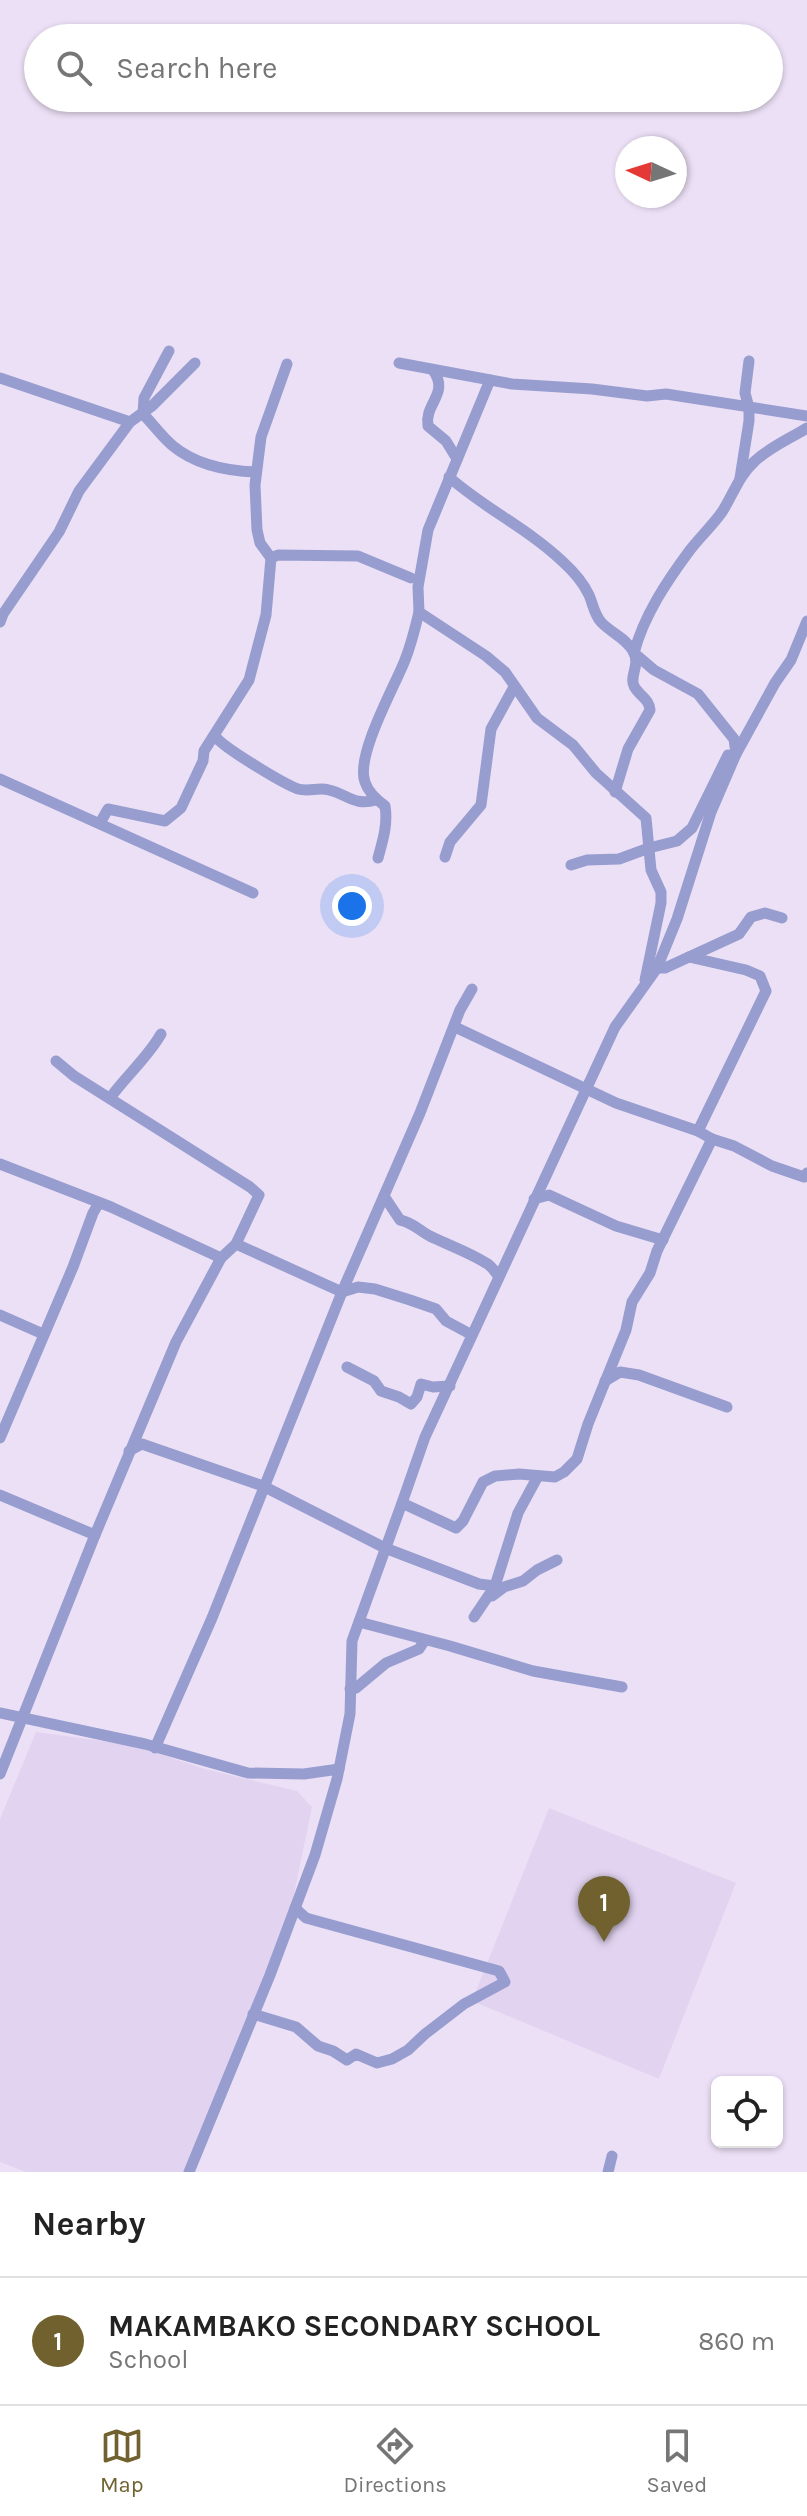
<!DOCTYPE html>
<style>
body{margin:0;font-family:Karla,sans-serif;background:#f2f2f2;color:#222}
.controls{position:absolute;right:24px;bottom:24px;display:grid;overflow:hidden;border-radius:12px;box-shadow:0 2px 6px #0004}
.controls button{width:72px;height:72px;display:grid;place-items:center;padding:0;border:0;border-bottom:2px solid #e0e0e0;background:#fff;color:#222;font:40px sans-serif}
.compass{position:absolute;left:615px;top:136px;width:72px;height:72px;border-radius:50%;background:#fff;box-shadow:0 2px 6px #0004;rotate:274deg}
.you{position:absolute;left:352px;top:906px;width:28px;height:28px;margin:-20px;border:6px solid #fff;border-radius:50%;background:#1a73e8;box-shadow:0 0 0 12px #1a73e833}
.badge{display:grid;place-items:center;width:52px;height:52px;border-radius:50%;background:#70612e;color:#fff;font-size:26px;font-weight:700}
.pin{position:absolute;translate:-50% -66px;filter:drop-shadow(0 2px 4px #0008)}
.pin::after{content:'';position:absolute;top:42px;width:28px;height:24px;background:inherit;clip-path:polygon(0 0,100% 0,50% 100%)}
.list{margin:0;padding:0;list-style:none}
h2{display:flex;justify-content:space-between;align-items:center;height:104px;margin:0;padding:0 32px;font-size:34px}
h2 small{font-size:26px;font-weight:400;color:#767676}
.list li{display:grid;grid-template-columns:52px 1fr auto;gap:24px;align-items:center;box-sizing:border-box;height:128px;padding:0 32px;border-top:2px solid #e0e0e0}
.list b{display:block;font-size:30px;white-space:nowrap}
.list p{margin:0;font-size:26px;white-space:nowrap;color:#767676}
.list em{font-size:26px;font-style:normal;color:#767676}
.icon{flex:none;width:44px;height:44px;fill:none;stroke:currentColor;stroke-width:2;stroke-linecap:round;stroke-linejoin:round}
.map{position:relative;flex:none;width:807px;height:2172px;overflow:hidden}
.search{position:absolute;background:#fff;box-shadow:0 2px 6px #0004;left:24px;right:24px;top:24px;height:88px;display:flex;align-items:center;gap:20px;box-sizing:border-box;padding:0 28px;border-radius:44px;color:#767676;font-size:30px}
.sheet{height:232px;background:#fff}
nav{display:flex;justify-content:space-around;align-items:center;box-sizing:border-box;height:112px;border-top:2px solid #e0e0e0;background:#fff;font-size:22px;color:#767676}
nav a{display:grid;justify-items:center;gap:4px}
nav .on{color:#70612e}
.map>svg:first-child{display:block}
</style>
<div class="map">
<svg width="807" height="2172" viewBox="0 0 807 2172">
<rect width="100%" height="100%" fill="#ece0f6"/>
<g fill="#e2d4f1">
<path d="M 36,1732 L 133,1745 L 205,1769 L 297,1791 L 312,1807 L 286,1933 L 189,2172 L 26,2172 L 0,2162 L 0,1819 Z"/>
<path d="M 549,1808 L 736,1883 L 659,2079 L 472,2001 Z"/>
</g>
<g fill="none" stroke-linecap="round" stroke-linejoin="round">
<g stroke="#979dcf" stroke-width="11">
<path d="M 169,351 L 144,398 L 143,414 C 153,424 162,437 173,446 C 196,465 227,471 256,472"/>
<path d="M 399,363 L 512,384 L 592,389 L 647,396 L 666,394 L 807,416"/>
<path d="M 433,370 C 450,394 424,403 428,426 L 446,441 L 457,459"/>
<path d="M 0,378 L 130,422"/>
<path d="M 490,380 L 428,530 L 418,587 L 419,612 L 486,656 L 505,672 L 537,718 L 573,745 L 596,773 L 646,818 L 651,870 L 661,892 L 661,903 L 645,980"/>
<path d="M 449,477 C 484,508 527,528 562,561 C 572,570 583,582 589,595 C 593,604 594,614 601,622 C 611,633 626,638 633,651 C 641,666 629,675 634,686 C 639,696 649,698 650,710 L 628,749 L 615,792"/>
<path d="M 740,478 L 749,421 L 749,408 L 745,393 L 749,361"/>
<path d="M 271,558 L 278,555 L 358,556 L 411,578"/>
<path d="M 0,622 L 3,614 L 59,532 L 79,491 L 130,422 L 152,406 L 195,363"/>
<path d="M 215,736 C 222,747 284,784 298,789 C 309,792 319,787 329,790 C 349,795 354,806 376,800"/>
<path d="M 736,754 L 734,739 L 698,694 L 654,670 L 634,653 C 644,615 667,581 690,550 C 700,537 712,526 722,512 C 733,495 739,475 755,461 C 770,447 789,439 807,428"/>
<path d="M 0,779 L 253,893"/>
<path d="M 100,823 L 108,809 L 165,821 L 181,808 L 203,761 L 204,751 L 249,680 L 266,615 L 271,558 L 260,543 L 257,530 L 255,485 L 261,437 L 287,364"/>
<path d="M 445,857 L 450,842 L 481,805 L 491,729 L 514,687"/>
<path d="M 378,858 C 383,840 388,824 385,806 C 377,800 368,792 365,782 C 355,756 395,686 405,660 C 411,645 415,629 419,612"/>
<path d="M 571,865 L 587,860 L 619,859 L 649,848 L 677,841 L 692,828 L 728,755"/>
<path d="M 689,957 L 746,970 L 760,976 L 766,991 L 698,1131"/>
<path d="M 657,968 L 665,968 L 739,934 L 751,917 L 765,913 L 782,918"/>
<path d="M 455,1027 L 616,1103 L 698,1131 L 712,1139"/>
<path d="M 56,1061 L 74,1076 L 250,1187 L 259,1195 L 236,1244 L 221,1258 L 176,1342 L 95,1535"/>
<path d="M 110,1098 C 126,1076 148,1057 161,1034"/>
<path d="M 0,1164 L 111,1207 L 221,1258"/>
<path d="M 384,1196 L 400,1220 C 415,1223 421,1233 434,1238 C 451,1246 470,1253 486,1263 C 492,1266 495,1272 499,1277"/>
<path d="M 534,1199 L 549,1195 L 616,1226 L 663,1240"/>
<path d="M 236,1244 L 342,1292 L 358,1287 L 375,1289 L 410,1300 L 436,1309 L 446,1321 L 472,1335"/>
<path d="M 0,1315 L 43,1334"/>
<path d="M 347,1367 L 374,1381 L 381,1391 L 399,1397 L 411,1404 L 417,1397 L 421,1384 L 433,1387 L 450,1386"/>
<path d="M 605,1381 L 620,1372 L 639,1375 L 727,1407"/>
<path d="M 0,1438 L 73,1267 L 93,1213 L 99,1203"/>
<path d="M 129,1451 L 142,1444 L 263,1486 L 385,1548 L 479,1584 L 495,1586"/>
<path d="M 0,1495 L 95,1535 L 0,1774"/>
<path d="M 402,1503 L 425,1437 L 615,1027 L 657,968 L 677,919 L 711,812 L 736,754 L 775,683 L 791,660 L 807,621"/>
<path d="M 492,1596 L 504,1587 L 523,1581 L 537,1570 L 557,1560"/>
<path d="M 474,1617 L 495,1586 L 518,1513 L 538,1476"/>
<path d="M 359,1622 L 450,1646 L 533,1671 L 622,1687"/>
<path d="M 350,1689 L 356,1688 L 386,1663 L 419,1649 L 425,1640"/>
<path d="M 0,1713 L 145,1744 L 248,1773 L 304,1774 L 339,1769"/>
<path d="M 155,1748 L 212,1618 L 342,1292 L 420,1113 L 460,1010 L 472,989"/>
<path d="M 253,2014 L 296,2027 L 318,2046 L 333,2051 L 347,2060 L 356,2054 L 377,2063 L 392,2059 L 408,2050 L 425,2034 L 464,2004 L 505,1982 L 499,1971 L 306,1918 L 295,1908"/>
<path d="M 189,2172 L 270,1975 L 315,1855 L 337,1779 L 350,1714 L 352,1641 L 402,1503 L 456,1528 L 463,1521 L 483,1482 L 495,1476 L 519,1474 L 555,1477 L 564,1472 L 577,1459 L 588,1424 L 626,1330 L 632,1302 L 650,1273 L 657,1251 L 712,1139 L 734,1146 L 772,1166 L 804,1177 L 807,1173"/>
<path d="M 608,2172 L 612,2156"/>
</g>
</g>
</svg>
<div class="controls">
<button><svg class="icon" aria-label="locate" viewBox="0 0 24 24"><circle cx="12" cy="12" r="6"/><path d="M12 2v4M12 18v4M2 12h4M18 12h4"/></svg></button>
</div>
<svg class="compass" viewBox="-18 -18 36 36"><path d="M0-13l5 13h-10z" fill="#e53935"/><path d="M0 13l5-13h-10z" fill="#767676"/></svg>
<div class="you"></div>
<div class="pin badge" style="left:604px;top:1942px">1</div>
<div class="search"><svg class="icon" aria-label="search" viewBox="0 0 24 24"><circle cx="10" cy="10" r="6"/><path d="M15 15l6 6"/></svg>Search here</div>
</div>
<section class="sheet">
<h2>Nearby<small></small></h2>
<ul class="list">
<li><span class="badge">1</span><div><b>MAKAMBAKO SECONDARY SCHOOL</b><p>School</p></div><em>860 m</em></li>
</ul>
</section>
<nav>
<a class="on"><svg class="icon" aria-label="map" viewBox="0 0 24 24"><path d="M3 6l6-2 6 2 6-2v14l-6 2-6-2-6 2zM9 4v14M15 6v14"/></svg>Map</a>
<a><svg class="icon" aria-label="directions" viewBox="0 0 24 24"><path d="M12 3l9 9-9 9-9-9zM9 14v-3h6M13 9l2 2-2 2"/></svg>Directions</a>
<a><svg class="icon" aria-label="saved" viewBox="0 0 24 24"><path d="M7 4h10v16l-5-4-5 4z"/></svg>Saved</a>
</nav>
